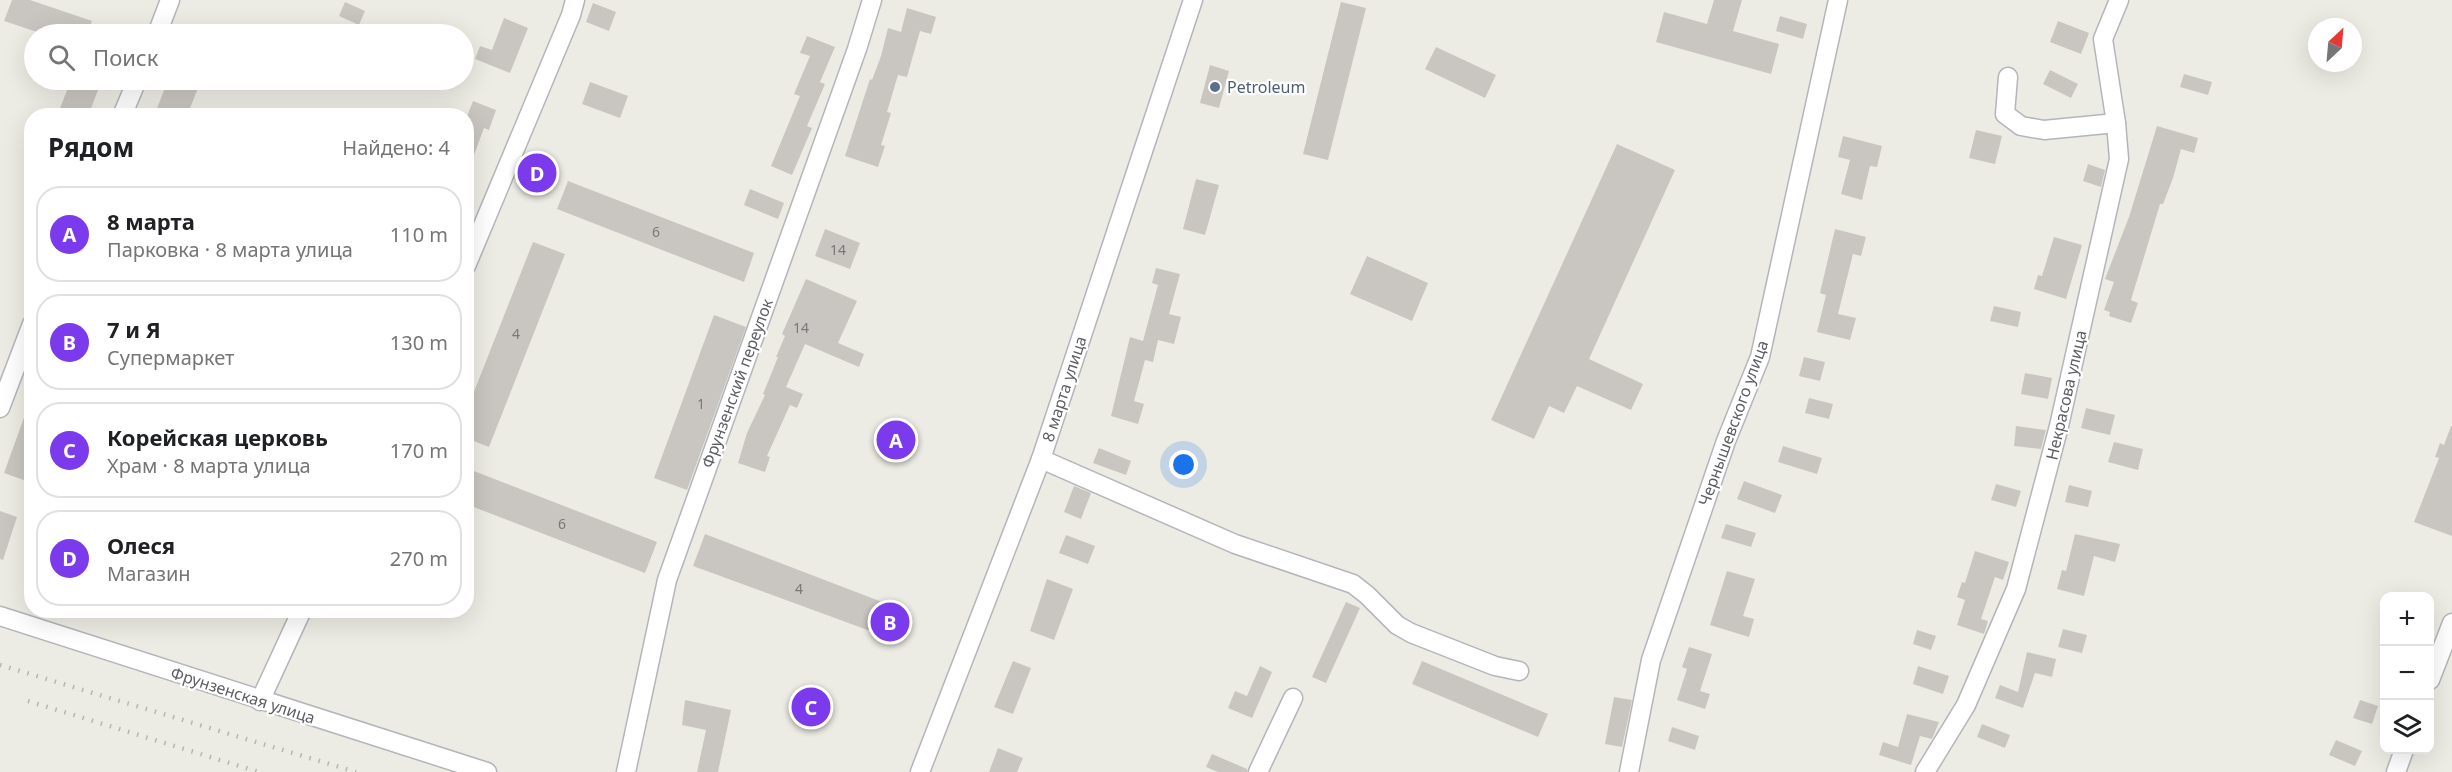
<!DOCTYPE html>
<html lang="ru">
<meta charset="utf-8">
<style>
body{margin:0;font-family:"Noto Sans",sans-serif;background:#f6f6f6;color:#202124}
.controls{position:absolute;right:18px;bottom:18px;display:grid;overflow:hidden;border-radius:12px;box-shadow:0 6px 24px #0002}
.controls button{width:54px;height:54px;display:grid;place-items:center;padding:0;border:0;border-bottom:2px solid #e0e0e0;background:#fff;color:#202124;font:30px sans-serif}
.compass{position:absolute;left:2308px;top:18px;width:54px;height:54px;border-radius:50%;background:#fff;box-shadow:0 6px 24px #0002;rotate:26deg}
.you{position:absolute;left:1184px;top:465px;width:21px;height:21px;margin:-15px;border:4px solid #fff;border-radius:50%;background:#1a73e8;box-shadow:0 0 0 9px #1a73e833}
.badge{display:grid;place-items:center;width:39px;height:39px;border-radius:50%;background:#7c3aed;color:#fff;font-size:20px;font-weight:700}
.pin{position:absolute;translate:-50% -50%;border:3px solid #fff;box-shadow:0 2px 6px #0006}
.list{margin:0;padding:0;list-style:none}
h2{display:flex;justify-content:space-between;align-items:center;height:78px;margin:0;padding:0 24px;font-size:26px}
h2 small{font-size:20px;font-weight:400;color:#757577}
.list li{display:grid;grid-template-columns:39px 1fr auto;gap:18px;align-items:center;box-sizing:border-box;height:96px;margin:0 12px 12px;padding:0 12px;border:2px solid #e0e0e0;border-radius:24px}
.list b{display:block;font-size:22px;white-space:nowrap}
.list p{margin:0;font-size:20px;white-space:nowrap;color:#757577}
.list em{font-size:20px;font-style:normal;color:#757577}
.icon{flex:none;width:33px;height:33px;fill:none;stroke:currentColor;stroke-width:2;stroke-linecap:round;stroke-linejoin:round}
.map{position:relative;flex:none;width:2452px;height:772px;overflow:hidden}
.search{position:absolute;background:#fff;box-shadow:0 6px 24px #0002;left:24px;top:24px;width:450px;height:66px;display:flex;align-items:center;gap:15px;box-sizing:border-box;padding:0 21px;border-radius:33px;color:#757577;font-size:22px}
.panel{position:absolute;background:#fff;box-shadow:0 6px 24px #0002;left:24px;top:108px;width:450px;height:510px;border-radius:24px}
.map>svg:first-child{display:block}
</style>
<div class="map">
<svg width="2452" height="772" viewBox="0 0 2452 772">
<rect width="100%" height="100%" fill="#edece4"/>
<g fill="#c9c6c1">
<path d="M 12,0 L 30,0 L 92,21 L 87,34 L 43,34 L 4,21 Z"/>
<path d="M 1714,0 L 1742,0 L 1733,31 L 1779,44 L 1771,74 L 1656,42 L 1664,12 L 1707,24 Z"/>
<path d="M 345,2 L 365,11 L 359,25 L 339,16 Z"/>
<path d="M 1341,2 L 1366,8 L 1328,160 L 1303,154 Z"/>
<path d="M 593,3 L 616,12 L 609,31 L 586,22 Z"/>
<path d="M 907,8 L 936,17 L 931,34 L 920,31 L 907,77 L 898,75 L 887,112 L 891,113 L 881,145 L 885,146 L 878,167 L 845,156 L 870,79 L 872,80 L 881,56 L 888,28 L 901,32 Z"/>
<path d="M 1780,16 L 1807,24 L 1803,39 L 1776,31 Z"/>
<path d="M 504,18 L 528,28 L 510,73 L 475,59 L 480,46 L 492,50 Z"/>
<path d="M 2058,21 L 2089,33 L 2081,54 L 2050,42 Z"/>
<path d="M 807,36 L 835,47 L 820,82 L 825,84 L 807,126 L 812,128 L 792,175 L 771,166 L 800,96 L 794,94 L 810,56 L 800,53 Z"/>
<path d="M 1436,47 L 1496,75 L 1485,98 L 1425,69 Z"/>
<path d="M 1210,65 L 1229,71 L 1219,108 L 1200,103 Z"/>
<path d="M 2050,70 L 2078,84 L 2071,98 L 2043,84 Z"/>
<path d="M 2184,74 L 2212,82 L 2208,95 L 2180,87 Z"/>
<path d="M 71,80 L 102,80 L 88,116 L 57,116 Z"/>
<path d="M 168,80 L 201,80 L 187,116 L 154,116 Z"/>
<path d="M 590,82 L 628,96 L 620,118 L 582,104 Z"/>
<path d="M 473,101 L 496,110 L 489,130 L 484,128 L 468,171 L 466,119 Z"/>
<path d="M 2157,126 L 2198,138 L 2194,153 L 2181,149 L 2173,178 L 2163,204 L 2160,204 L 2131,300 L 2138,303 L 2131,323 L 2109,316 L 2110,312 L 2104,310 L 2114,282 L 2105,279 L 2129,217 Z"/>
<path d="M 1976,130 L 2002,136 L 1995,164 L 1969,158 Z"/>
<path d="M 1843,136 L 1882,146 L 1877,167 L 1870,166 L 1862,200 L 1841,194 L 1850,160 L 1838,157 Z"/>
<path d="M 1617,144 L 1675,170 L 1589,359 L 1643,384 L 1631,410 L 1577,386 L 1564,413 L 1549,406 L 1534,439 L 1491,420 Z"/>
<path d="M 2088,164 L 2105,170 L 2101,187 L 2083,181 Z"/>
<path d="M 1196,179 L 1219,185 L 1205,235 L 1183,229 Z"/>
<path d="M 568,181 L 754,253 L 744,282 L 557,209 Z"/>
<path d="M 750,189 L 784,203 L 778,219 L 744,205 Z"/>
<path d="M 825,229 L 860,243 L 850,269 L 815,256 Z"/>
<path d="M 1835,229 L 1866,237 L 1861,256 L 1853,254 L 1838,314 L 1856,318 L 1850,340 L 1817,332 L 1826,295 L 1820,293 Z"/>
<path d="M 2054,237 L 2082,245 L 2066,299 L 2034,289 L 2038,275 L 2042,276 Z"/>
<path d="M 533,242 L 565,254 L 489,447 L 466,438 L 466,412 Z"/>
<path d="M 1367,256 L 1428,283 L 1412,321 L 1350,294 Z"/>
<path d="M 1156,268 L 1180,274 L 1169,314 L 1181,317 L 1174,344 L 1158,340 L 1153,362 L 1145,360 L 1134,401 L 1144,404 L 1138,424 L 1111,416 L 1130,337 L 1143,341 L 1158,285 L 1152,283 Z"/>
<path d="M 806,279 L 857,301 L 838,343 L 864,354 L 859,367 L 805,344 L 786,387 L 803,394 L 797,408 L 790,405 L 767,456 L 770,457 L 765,472 L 738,463 L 747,433 L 765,395 L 763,394 L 778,357 L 776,357 L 785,336 L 782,334 Z"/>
<path d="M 1994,306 L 2021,312 L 2018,327 L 1990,321 Z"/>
<path d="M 714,315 L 746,327 L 687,490 L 654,478 Z"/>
<path d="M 1804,357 L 1825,362 L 1820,381 L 1799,376 Z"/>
<path d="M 2025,373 L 2052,378 L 2048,399 L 2021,394 Z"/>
<path d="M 1809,398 L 1833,404 L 1829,419 L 1805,413 Z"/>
<path d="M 30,401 L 32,401 L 32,483 L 4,473 Z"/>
<path d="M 2086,408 L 2115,415 L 2110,435 L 2081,428 Z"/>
<path d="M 2016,426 L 2046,430 L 2041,449 L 2014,446 Z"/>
<path d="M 2451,426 L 2452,426 L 2452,536 L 2414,522 L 2439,458 L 2435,457 L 2440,443 L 2444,445 Z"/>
<path d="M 2114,442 L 2143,449 L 2138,470 L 2108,462 Z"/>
<path d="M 1783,446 L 1822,458 L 1817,474 L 1778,462 Z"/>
<path d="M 1099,448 L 1131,461 L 1126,475 L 1093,463 Z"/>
<path d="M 466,468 L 657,542 L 645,573 L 466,504 Z"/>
<path d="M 1744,481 L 1782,495 L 1775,513 L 1737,499 Z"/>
<path d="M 1996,484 L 2021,491 L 2016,507 L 1991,500 Z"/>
<path d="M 2069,485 L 2092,491 L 2088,507 L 2065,502 Z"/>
<path d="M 1074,486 L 1091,493 L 1081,519 L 1064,512 Z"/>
<path d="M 0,511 L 17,517 L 3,560 L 0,559 Z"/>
<path d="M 1726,524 L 1756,533 L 1751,547 L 1721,538 Z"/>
<path d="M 705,534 L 903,610 L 892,639 L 693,566 Z"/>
<path d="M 2075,534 L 2120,544 L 2115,562 L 2094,556 L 2084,596 L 2057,589 L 2062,570 L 2066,571 Z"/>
<path d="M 1066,535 L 1095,546 L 1088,564 L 1059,553 Z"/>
<path d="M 1975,551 L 2009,562 L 2003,580 L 1995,577 L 1981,619 L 1988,621 L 1984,634 L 1957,625 L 1965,600 L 1957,597 L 1962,582 L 1965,583 Z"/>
<path d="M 1727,571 L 1755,579 L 1743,616 L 1754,619 L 1749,637 L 1710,625 Z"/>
<path d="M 1047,579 L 1073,589 L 1054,640 L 1030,631 Z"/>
<path d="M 1346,602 L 1360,608 L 1326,683 L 1312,677 Z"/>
<path d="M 2063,629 L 2087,635 L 2082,653 L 2058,647 Z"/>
<path d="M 1917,630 L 1936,636 L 1931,650 L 1913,644 Z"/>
<path d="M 1689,647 L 1712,654 L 1700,691 L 1710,694 L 1705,709 L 1677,700 L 1687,669 L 1682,667 Z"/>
<path d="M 2027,652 L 2056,659 L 2052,677 L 2035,673 L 2023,708 L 1995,698 L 2000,685 L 2018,692 Z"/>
<path d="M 1013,661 L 1031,668 L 1013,714 L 994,707 Z"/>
<path d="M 1422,661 L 1548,714 L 1538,737 L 1412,684 Z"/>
<path d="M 1260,666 L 1272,672 L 1252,718 L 1228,708 L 1235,691 L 1247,696 Z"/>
<path d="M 1918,666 L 1949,676 L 1943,694 L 1913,684 Z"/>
<path d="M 1614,697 L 1632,700 L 1622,747 L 1605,744 Z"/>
<path d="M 685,700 L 731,710 L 718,772 L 697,772 L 706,730 L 682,725 Z"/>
<path d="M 2360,700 L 2378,706 L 2372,724 L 2353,718 Z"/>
<path d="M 1907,714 L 1939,722 L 1932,739 L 1920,736 L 1911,765 L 1879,755 L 1883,742 L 1898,747 Z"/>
<path d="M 1982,724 L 2010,735 L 2005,748 L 1977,737 Z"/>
<path d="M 1672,727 L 1699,736 L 1695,750 L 1668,741 Z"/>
<path d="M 2336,740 L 2362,751 L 2355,766 L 2329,755 Z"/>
<path d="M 998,748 L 1023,758 L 1017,772 L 989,772 Z"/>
<path d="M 1212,754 L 1247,769 L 1247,772 L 1218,772 L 1206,767 Z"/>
</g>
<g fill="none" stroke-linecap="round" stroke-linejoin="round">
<g stroke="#b4b5ba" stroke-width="21">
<g id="minor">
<path d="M 157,34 L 170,0"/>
<path d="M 2008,77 L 2005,114 L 2021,126 L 2044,130 L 2116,123"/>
<path d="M 122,116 L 137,80"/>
<path d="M 466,266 L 571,15 L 575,0"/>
<path d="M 0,408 L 32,324"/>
<path d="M 1041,459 L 1235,544 L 1353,584 L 1367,595 L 1397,625 L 1411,633 L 1495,666 L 1519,671"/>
<path d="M 0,616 L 487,772"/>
<path d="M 2430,680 L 2452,623"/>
<path d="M 260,701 L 302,610"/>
<path d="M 626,772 L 667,580 L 857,49 L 872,0"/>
<path d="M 920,772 L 1041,459 L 1193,0"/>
<path d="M 1258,772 L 1293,698"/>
<path d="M 1629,772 L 1651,660 L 1726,441 L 1760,357 L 1838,0"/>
<path d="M 1925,772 L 1966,705 L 2016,589 L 2059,426 L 2119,159 L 2116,123 L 2103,39 L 2119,0"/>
<path d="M 2396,772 L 2404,750"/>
</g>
</g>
<use href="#minor" stroke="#fff" stroke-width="18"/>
<g stroke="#b4b5b5" stroke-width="4.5" stroke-dasharray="1.5 8" stroke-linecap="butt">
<path d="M 0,665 L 356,772"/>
<path d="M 28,701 L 259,772"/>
</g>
</g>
<circle fill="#5c6f8a" stroke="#fff" stroke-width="2" cx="1215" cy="87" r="6"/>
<g text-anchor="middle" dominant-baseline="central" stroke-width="4.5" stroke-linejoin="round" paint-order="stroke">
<g font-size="14" fill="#77787a">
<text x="656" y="231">6</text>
<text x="838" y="249">14</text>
<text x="801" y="327">14</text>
<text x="516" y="333">4</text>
<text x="701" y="403">1</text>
<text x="562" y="523">6</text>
<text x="799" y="588">4</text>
</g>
<g font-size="16" fill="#4e5e75" stroke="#fff" text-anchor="start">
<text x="1227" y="87">Petroleum</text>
</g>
<g font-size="16" fill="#5c5e63" stroke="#fff">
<text transform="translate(737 383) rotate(-70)">Фрунзенский переулок</text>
<text transform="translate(1064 389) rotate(-72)">8 марта улица</text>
<text transform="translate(2066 395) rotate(-77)">Некрасова улица</text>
<text transform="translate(1733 423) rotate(-70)">Чернышевского улица</text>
<text transform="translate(243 695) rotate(18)">Фрунзенская улица</text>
</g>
</g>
</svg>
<div class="controls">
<button>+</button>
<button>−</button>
<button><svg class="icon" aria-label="layers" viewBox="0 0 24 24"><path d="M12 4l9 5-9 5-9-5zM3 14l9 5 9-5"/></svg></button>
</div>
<svg class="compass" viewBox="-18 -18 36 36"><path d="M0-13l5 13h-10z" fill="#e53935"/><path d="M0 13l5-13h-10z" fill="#757577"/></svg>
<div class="you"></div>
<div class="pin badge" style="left:896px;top:440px">A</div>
<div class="pin badge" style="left:890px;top:622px">B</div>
<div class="pin badge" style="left:811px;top:707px">C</div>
<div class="pin badge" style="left:537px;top:173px">D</div>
<div class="search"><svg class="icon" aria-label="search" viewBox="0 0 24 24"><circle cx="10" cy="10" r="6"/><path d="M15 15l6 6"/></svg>Поиск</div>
<section class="panel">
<h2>Рядом<small>Найдено: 4</small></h2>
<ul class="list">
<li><span class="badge">A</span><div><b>8 марта</b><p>Парковка · 8 марта улица</p></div><em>110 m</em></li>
<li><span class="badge">B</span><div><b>7 и Я</b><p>Супермаркет</p></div><em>130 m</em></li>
<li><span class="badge">C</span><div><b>Корейская церковь</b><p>Храм · 8 марта улица</p></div><em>170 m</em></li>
<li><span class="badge">D</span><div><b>Олеся</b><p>Магазин</p></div><em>270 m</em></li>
</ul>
</section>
</div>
